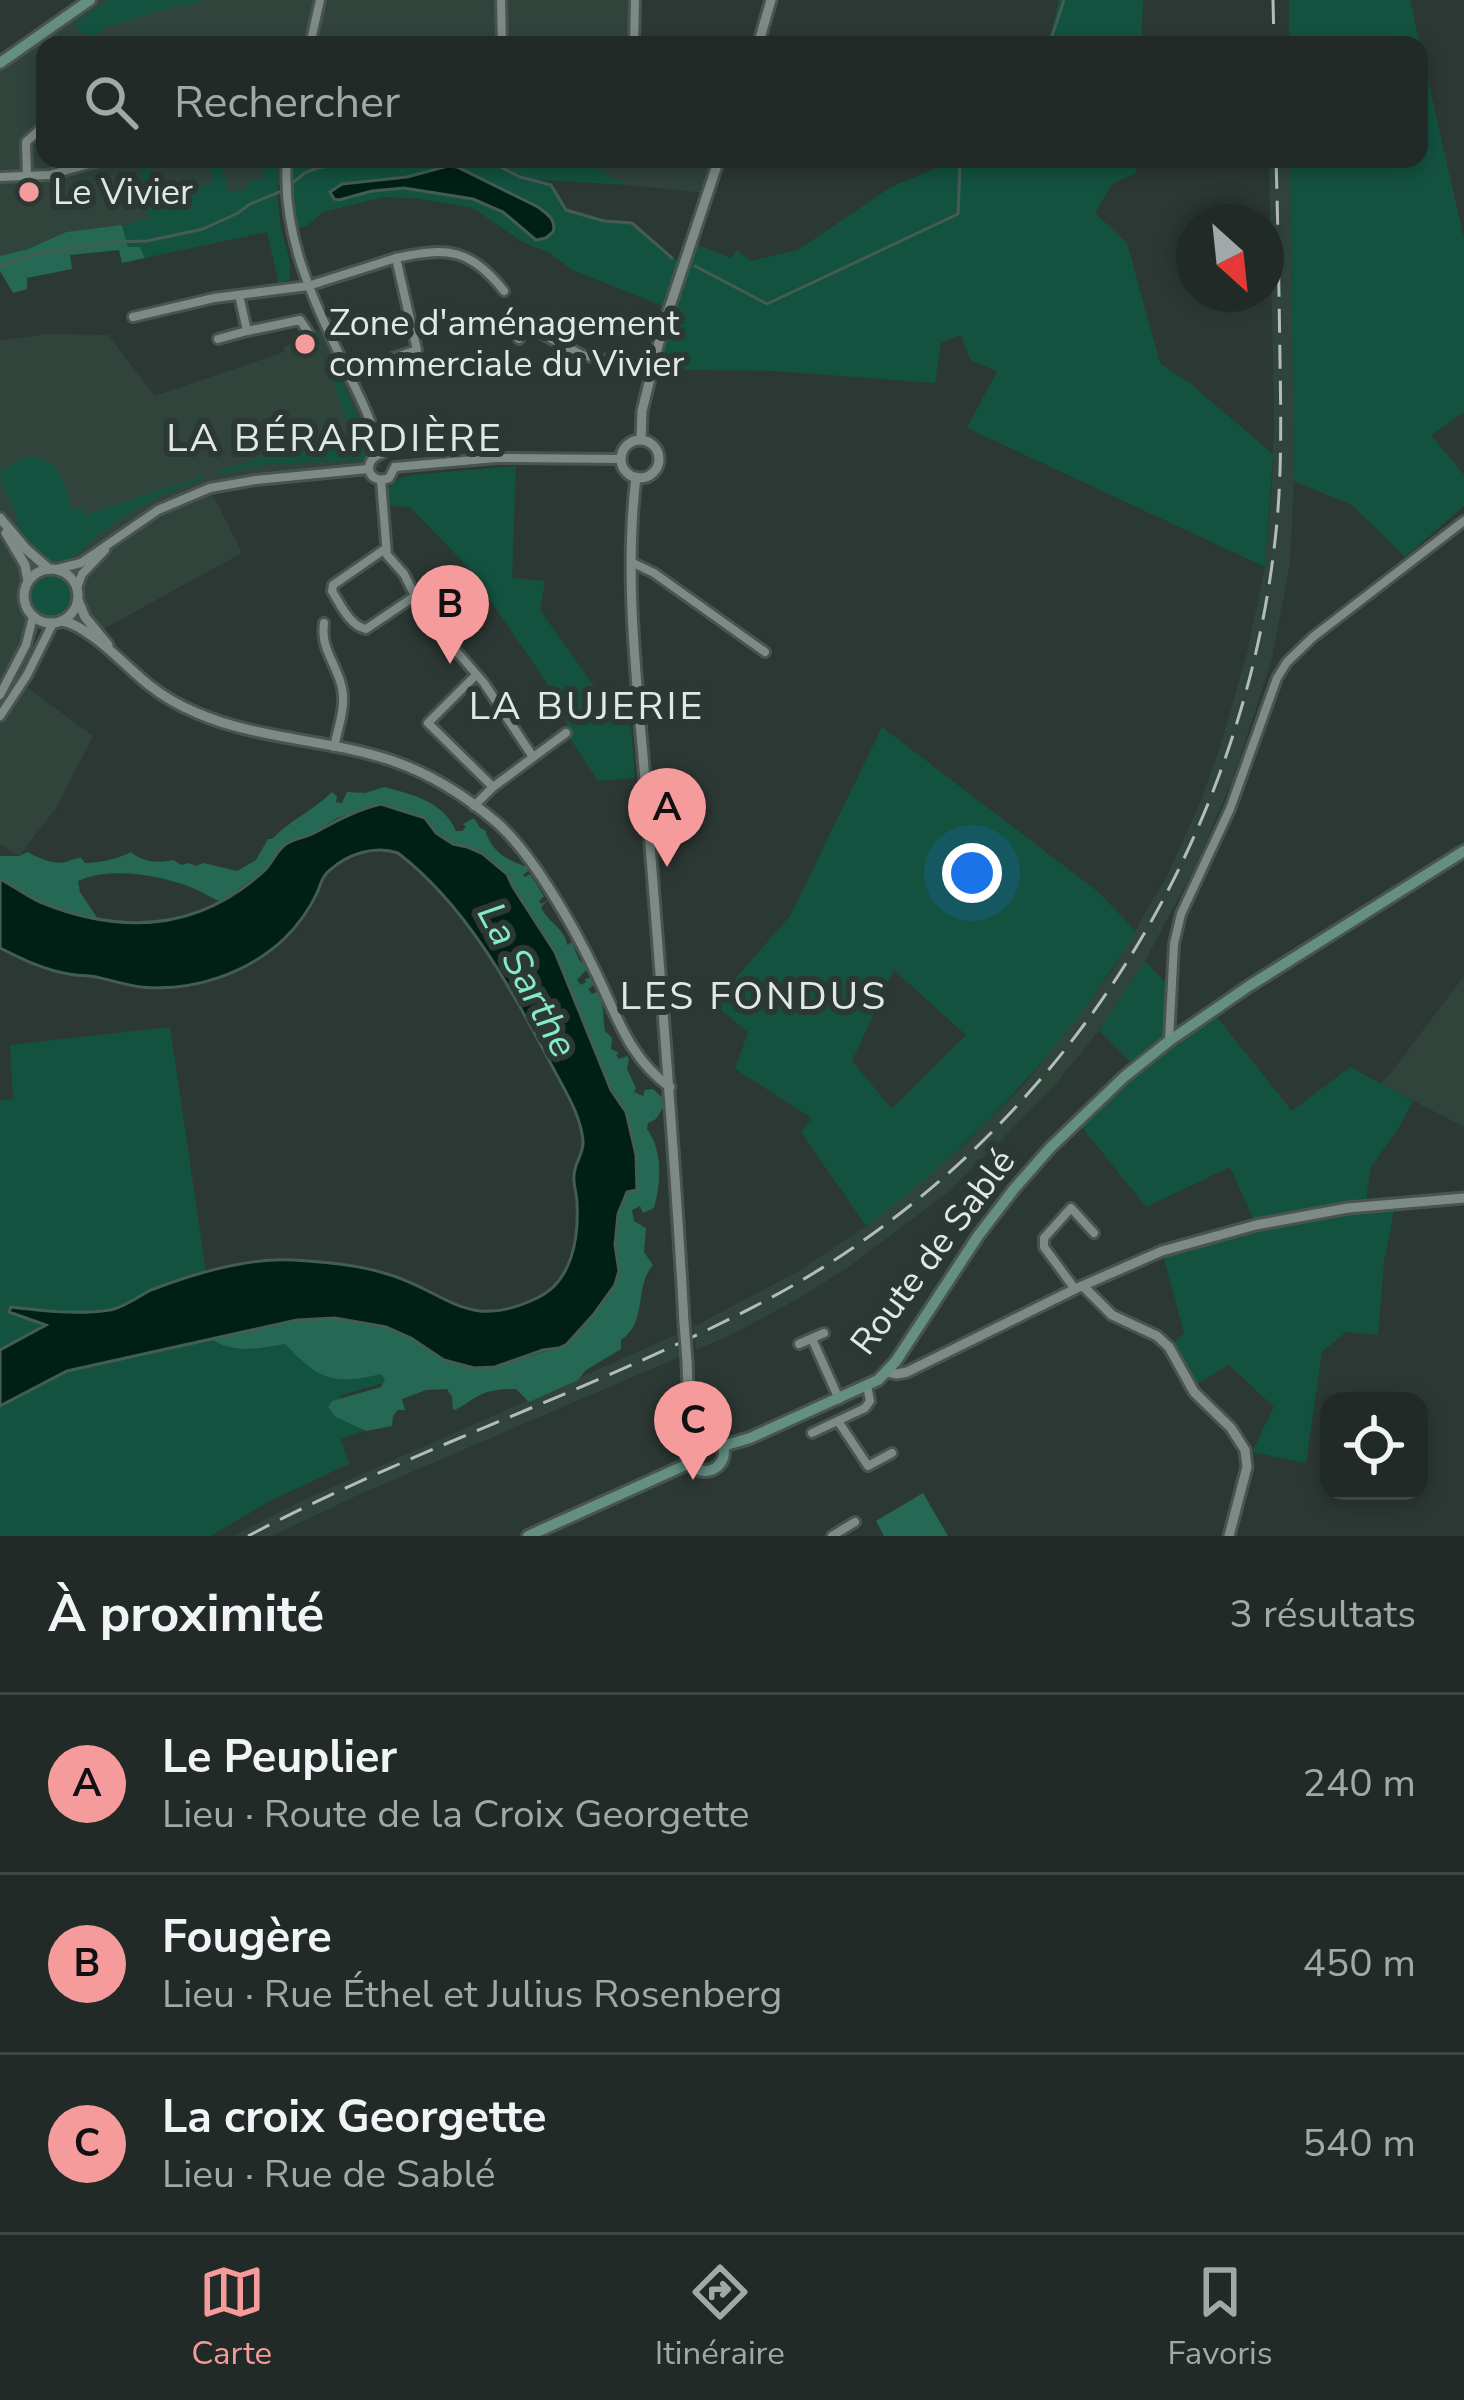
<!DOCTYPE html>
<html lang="fr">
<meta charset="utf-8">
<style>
body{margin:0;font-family:"Nunito Sans",sans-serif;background:#2d3632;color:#f1f3f6}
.controls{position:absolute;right:36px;bottom:36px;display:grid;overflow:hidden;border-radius:24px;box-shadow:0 6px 18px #0003}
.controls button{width:108px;height:108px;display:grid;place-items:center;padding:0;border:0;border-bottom:3px solid #3e4643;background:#212a26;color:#f1f3f6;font:60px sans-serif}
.compass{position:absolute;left:1176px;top:204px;width:108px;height:108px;border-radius:50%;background:#212a26;box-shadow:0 6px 18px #0003;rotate:153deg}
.you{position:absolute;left:972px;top:873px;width:42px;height:42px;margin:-30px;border:9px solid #fff;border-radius:50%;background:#1a73e8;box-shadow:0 0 0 18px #1a73e833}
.badge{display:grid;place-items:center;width:78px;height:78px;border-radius:50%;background:#f59b9b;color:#111;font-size:39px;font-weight:700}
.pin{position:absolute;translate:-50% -99px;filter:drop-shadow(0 3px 6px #0008)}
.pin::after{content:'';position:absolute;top:63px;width:42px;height:36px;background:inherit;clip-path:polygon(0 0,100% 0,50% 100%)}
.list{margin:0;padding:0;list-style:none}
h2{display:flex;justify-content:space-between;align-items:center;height:156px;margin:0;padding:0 48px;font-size:51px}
h2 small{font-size:39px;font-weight:400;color:#a2a7a7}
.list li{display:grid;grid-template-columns:78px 1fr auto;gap:36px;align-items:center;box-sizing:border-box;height:180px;padding:0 48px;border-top:3px solid #3e4643}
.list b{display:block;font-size:45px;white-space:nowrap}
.list p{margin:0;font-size:39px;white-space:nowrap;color:#a2a7a7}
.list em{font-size:39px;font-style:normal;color:#a2a7a7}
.icon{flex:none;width:66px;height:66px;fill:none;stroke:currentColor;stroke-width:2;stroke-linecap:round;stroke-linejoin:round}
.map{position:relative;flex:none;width:1464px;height:1536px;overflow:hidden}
.search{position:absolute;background:#212a26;box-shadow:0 6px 18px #0003;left:36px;right:36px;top:36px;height:132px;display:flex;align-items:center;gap:30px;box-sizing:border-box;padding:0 42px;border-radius:24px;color:#a2a7a7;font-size:45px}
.sheet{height:696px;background:#212a26}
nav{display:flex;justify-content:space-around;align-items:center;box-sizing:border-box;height:168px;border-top:3px solid #3e4643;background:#212a26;font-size:33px;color:#a2a7a7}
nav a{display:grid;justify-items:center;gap:6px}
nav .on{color:#f59b9b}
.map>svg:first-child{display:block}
</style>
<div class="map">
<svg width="1464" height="1536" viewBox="0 0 1464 1536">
<rect width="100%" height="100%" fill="#2c3833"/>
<g fill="#30443c">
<path d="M 90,0 L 635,0 L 634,45 L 45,45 L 45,159 L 287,159 L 286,183 L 111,228 L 66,232 L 28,249 L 0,256 L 0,63 Z"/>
<path d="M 581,159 L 719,159 L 707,193 L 626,185 Z"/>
<path d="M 1269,159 L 1290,159 L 1294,481 L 1290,563 L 1272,659 L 1233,779 L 1195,867 L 1145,961 L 1099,1030 L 1055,1085 L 979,1163 L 943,1196 L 850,1266 L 799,1298 L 737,1332 L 696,1350 L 693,1327 L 797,1272 L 866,1226 L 964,1145 L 1025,1084 L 1112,971 L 1169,872 L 1200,803 L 1222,741 L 1247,653 L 1265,567 L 1272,487 L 1274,418 Z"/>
<path d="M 326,326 L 379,448 L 380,468 L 256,480 L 210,489 L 242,553 L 105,628 L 94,637 L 71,615 L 56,623 L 42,622 L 16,679 L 93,736 L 57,807 L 19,856 L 0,844 L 0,341 L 46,334 L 108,335 L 155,396 L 284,352 L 284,347 Z"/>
<path d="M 1464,976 L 1464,1127 L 1380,1083 L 1391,1073 Z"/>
<path d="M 676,1335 L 679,1357 L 356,1496 L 272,1536 L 233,1536 L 310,1497 Z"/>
</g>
<g fill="#145240" fill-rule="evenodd">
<path d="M 108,0 L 201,0 L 201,2 L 183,7 L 182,4 L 106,27 L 88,41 L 74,23 Z"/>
<path d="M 1059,0 L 1143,0 L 1141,45 L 1045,45 L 1051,33 Z"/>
<path d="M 1289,0 L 1410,0 L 1464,239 L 1464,412 L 1431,435 L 1464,475 L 1464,506 L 1405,557 L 1352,505 L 1294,481 L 1290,159 L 1419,159 L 1419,45 L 1289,45 Z"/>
<path d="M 139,159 L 148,159 L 155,193 L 212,184 L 210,166 L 196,168 L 195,159 L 222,159 L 228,192 L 249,188 L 248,181 L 265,178 L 262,160 L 279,159 C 277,180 277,200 280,221 C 282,241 294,261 289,280 L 279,284 L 267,232 L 145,258 L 140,247 L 128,247 L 122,225 L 149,218 Z"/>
<path d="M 287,159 L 581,159 L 626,185 L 540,180 L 540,182 L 551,185 L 566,210 L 604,221 L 632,223 L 672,258 L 683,262 L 690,242 L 731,258 L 737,250 L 750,261 L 798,250 L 891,187 L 958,159 L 1136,159 L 1136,173 L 1111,185 L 1095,213 L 1127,243 L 1160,363 L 1192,385 L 1273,454 L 1265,567 L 967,428 L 997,371 L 970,360 L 961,335 L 941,342 L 935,383 L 775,371 L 688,370 L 654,363 L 668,308 L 572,270 L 550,253 L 524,243 L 473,208 L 422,199 L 384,197 L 323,212 L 308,225 L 291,231 Z"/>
<path d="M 330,357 L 368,438 L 368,452 L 363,460 L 266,464 L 220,474 L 220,471 L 274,453 L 273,446 L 277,442 L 289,455 L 352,436 L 326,359 Z"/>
<path d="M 33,456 C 62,463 64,484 72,509 L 81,508 L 85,515 L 203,476 L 203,479 C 167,492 134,507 103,531 C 89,541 77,562 57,561 C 43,560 27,545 20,534 C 15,525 18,525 16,515 C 12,500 1,488 0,472 L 23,458 Z"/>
<path d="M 516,466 L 512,578 L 545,581 L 540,610 L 596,689 L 628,687 L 635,778 L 598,781 L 564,729 L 568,725 L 545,680 L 465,564 L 410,507 L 390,506 L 388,488 L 399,478 L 410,475 Z"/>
<circle cx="51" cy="596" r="22"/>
<path d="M 882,727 L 1097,891 L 1136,931 C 1064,1049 977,1142 866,1226 L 801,1132 L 812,1118 L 735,1069 L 748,1032 L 713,1004 L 790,916 ZM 894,970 L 966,1035 L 892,1109 L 852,1061 Z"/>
<path d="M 1145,961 L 1175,993 L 1173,1021 L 1179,1025 L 1208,1006 L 1292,1111 L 1350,1067 L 1413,1101 L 1398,1129 L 1371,1167 L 1367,1191 L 1367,1212 L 1394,1211 L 1384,1262 L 1378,1335 L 1346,1332 L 1322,1352 L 1306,1463 L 1252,1452 L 1274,1407 L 1229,1365 L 1194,1385 L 1173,1344 L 1184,1333 L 1162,1251 L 1256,1225 L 1230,1167 L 1146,1207 L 1077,1121 L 1133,1065 L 1099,1030 Z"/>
<path d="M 170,1027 L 206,1272 L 147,1292 L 113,1310 L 51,1313 L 10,1307 L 47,1325 L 0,1350 L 0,1101 L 13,1099 L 10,1045 Z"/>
<path d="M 272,1324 L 407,1377 L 340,1395 L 340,1410 L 354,1411 L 363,1431 L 341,1439 L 349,1464 L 270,1501 L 211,1536 L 0,1536 L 0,1406 L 67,1371 L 231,1336 Z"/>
</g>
<g fill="#256854">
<path d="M 122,225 L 128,247 L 140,247 L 145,258 L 122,263 L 119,250 L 70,255 L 72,269 L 27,278 L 27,289 L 13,293 L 0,271 L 0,256 L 28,249 L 66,232 Z"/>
<path d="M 384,787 C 412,794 444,802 456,831 L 462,831 L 466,827 L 463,824 L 474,818 L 480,828 L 485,830 C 492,853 508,860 527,867 L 528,871 L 523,875 L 525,877 L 530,874 L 544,896 L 539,901 L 541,904 L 549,899 L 541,907 C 546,921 566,929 567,945 L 572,942 L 579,960 L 589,967 L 577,980 L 581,985 L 586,982 L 585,979 L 592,977 L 596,984 L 588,989 L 592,994 L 596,992 C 606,1002 602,1018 605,1031 L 612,1038 L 611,1049 L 619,1053 L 616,1055 L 619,1059 L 627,1056 L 629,1059 L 627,1069 L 636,1088 L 634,1092 L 643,1096 L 645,1090 L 653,1089 L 667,1102 L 656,1119 L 648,1123 L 647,1129 C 663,1150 661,1183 654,1208 L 643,1213 L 640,1206 L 632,1210 L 634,1221 L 646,1228 L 644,1252 L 653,1265 C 634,1286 648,1322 621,1340 L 621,1349 L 586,1370 L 578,1380 L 529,1402 L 516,1389 C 504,1389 489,1390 478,1396 C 468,1401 464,1407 453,1410 L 452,1397 L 447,1389 L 426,1390 L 402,1399 L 405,1410 L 398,1410 L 393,1416 L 392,1426 L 366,1431 L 336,1417 L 328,1407 L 332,1401 L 381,1387 L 385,1380 L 381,1374 C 333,1386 318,1379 285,1344 C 260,1348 235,1354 213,1340 L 297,1320 L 335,1318 L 375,1324 L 400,1331 L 445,1360 L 474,1368 L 495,1367 L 563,1346 L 595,1314 L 611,1293 L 617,1281 L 618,1268 L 615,1245 L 618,1214 L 625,1193 L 636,1191 C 636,1168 634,1129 624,1108 C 620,1099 612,1091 608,1081 L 555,952 L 513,887 L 509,876 L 493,861 L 476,850 L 453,845 L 436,833 L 425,818 L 381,804 L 337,818 L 314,833 L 286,843 L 267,868 L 221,902 C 209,897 198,889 185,885 C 154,874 108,867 78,881 L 80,892 L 100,922 L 37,901 L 0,879 L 0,856 L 19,856 L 28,852 C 37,858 56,865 66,862 C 71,860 76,858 81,858 L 85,863 C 100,863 117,859 131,852 C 143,863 159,863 173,860 L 181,865 L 189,863 L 196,866 L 204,863 L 237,871 L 256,860 L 268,839 L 272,839 C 290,820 314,810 332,792 L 337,796 L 336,802 L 342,803 L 347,792 L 365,793 Z"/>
<path d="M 923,1493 L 948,1536 L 884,1536 L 876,1521 Z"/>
</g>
<g fill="#002016" stroke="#445c54" stroke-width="3">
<path d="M 448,166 L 457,167 L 538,207 C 547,214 557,220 553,232 L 546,238 L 536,240 L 503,212 L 473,199 L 404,188 L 372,191 L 339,200 L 334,199 L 330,192 L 342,184 L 407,177 Z"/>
<path d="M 381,804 L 425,818 L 436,833 L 453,844 L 467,847 L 483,854 L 507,874 L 513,887 L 555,952 L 611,1090 L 626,1112 L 636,1155 L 637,1190 L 627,1192 L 618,1214 L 615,1245 L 619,1271 L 615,1285 L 594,1314 L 566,1345 L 559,1348 L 543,1350 L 495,1367 L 474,1368 L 444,1360 L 411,1338 L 386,1327 L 335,1318 L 297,1320 L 67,1371 L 0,1406 L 0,1350 L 46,1325 L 9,1312 L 11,1307 C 44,1311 77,1315 110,1310 C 123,1308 139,1296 151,1290 C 193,1274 248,1257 293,1260 C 323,1262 354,1264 384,1273 C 447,1290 465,1333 537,1298 C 572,1282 579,1238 577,1203 C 577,1194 573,1185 574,1176 C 574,1163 584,1154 583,1141 C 581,1115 564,1089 552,1066 C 511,989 468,907 398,853 C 374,845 348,854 330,870 C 322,876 321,884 317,893 C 309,910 298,925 285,938 C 247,974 192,992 141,987 C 125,985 111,980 96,977 C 87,975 78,976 69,974 C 44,970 22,959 0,948 L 0,879 C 14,886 26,896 40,902 C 121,935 197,932 264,871 C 273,863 277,848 288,843 C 296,838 305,838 314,833 C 336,821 356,810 381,804 Z"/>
</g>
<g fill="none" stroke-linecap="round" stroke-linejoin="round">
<g stroke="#445c54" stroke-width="3">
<path d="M 1049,45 L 1064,0"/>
<path d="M 485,159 L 520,177 L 551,185 L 566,210 L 604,221 L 632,223 L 672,258"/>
<path d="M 0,266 L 36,254 L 115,242 L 147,241 L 203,229 L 238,213 L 250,204 L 282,191 L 305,173 L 317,168 L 382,159"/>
<path d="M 695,266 L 767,304 L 958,214 L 960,164 L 968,159"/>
</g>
<g stroke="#495450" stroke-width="14">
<g id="minor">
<path d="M 501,0 L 502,45"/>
<path d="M 310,45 L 320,0"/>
<path d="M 634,45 L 635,0"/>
<path d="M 287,159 C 281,239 316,305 349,375 C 362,401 374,426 381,454"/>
<path d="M 27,176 L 26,142 L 45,125"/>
<path d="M 0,177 L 49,175 L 107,159"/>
<path d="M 396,258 C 447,247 470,248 504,291"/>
<path d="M 239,295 L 247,331 L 300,320 L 308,332"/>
<path d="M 133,317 L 214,298 L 308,286 L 396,258 L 417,350 L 348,373"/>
<path d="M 218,339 L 247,331"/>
<path d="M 519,339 L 522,329 L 529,327 L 582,355 L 652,370"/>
<path d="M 381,454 C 360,461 369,486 389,478 L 395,467"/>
<path d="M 395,467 L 496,458 L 620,459"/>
<path d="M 381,481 L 387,555 L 404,574 L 415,596 L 438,630 L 484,683 L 533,757"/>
<path d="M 385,549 L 333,585 L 332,591 C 340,604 350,626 366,629 L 415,596"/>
<path d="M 631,562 L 654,573 L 765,652"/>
<path d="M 57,569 L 81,563 L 158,510 L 210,488 L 256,480 L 368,469"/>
<path d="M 77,588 L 82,574 L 105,550"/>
<path d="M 324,623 C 320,649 337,664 342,688 C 346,707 338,728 334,747"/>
<path d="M 476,675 L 428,723 L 493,787"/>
<path d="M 0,695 L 26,645 L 33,617"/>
<path d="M 0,716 L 27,675 L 53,623"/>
<path d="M 474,806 L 493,787 L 566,733"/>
<path d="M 1169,1040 L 1174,944 L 1181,914 L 1230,809 L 1277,678 L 1287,662 L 1313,637 L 1464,521"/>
<path d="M 1075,1289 L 1044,1247 L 1044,1238 L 1071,1208 L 1094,1233"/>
<path d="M 812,1339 L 839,1399"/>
<path d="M 799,1344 L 824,1333"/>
<path d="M 838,1421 L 868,1466 L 892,1453"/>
<path d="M 812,1433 L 865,1408 L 870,1401 L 867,1386"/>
<path d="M 832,1536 L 855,1522"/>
</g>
</g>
<g stroke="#495450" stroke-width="15">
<g id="tertiary">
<path d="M 758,45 L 771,0"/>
<circle cx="640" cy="459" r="19"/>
<path d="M 641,440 L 642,411 L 662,330 L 719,159"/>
<path d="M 636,477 C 623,585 639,697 647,805 C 660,977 675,1150 684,1323"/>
<path d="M 0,518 L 26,549 L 49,569"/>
<path d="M 6,533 L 25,565 L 28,581"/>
<circle cx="51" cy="596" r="27"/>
<path d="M 78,600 L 85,617 L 108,645"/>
<path d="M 62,621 C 90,626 126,667 149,685 C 164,697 180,706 197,713 C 259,740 329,739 393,761 C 431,774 464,795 495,821 C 532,852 575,929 596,973 C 617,1016 629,1058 670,1087"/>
<path d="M 1083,1286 L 1112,1315 L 1157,1336 L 1169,1347 L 1194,1392 L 1231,1428 L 1245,1450 L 1247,1467 L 1229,1536"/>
<path d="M 687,1361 L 689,1420 L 697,1435"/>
<path d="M 888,1372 L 897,1374 L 907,1372 L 1075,1289 L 1162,1251 L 1256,1225 L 1348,1208 L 1464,1198"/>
</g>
</g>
<g stroke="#495450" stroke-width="16">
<g id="secondary">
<path d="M 0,63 L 90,0"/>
<circle cx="705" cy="1452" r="19"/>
<path d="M 723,1446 L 750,1438 L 878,1380 L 896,1361 L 978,1236 L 1014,1189 L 1050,1148 L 1124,1077 L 1169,1041 L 1249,986 L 1464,851"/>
<path d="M 528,1536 L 690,1463"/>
</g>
</g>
<use href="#minor" stroke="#7d8a85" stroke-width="8"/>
<use href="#tertiary" stroke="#7d8a85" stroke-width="9"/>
<use href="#secondary" stroke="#648f82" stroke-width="10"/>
<g stroke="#b3bcb9" stroke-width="3" stroke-dasharray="24 12" stroke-linecap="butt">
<path d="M 1273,0 L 1274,45"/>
<path d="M 248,1536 C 414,1448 595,1390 761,1303 C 1047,1153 1239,860 1275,541 C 1282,481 1281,420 1280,360 C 1279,293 1278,226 1276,159"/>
</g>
<g stroke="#495450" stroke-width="15" stroke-linecap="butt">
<path id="tertiary-bridge" d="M 684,1323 L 687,1361"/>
</g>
<use href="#tertiary-bridge" stroke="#7d8a85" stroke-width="9"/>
</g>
<g fill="#f59b9b" stroke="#2c3833" stroke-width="4.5">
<circle cx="29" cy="192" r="12"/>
<circle cx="305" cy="344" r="12"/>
</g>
<g text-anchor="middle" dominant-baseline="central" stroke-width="12" stroke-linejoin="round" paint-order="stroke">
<g font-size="36" fill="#e1e9e6" stroke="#2c3833" text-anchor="start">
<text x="53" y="192">Le Vivier</text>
<text x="329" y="323">Zone d'aménagement<tspan x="329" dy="41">commerciale du Vivier</tspan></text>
</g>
<g font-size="36" fill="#e1e9e6" stroke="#2c3833">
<text transform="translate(933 1252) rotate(-53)">Route de Sablé</text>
</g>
<g font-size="39" letter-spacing="3" fill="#e1e9e6" stroke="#2c3833">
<text x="335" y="438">LA BÉRARDIÈRE</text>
<text x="587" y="706">LA BUJERIE</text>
<text x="754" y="996">LES FONDUS</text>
</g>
<g font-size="39" font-style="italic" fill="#86e9c7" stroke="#2c3833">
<text transform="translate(527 980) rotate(62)">La Sarthe</text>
</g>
</g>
</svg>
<div class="controls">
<button><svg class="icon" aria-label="locate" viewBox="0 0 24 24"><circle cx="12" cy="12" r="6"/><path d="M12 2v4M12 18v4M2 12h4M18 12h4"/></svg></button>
</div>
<svg class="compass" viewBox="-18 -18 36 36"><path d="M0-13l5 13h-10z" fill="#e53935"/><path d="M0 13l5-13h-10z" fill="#a2a7a7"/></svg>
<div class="you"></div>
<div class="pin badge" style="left:667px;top:867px">A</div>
<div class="pin badge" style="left:450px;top:664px">B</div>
<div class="pin badge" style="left:693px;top:1480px">C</div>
<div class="search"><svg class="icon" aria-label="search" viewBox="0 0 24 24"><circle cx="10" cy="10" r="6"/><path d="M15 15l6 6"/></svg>Rechercher</div>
</div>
<section class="sheet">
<h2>À proximité<small>3 résultats</small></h2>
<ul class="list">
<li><span class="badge">A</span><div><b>Le Peuplier</b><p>Lieu · Route de la Croix Georgette</p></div><em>240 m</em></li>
<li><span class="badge">B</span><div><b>Fougère</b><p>Lieu · Rue Éthel et Julius Rosenberg</p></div><em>450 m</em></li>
<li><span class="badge">C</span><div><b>La croix Georgette</b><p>Lieu · Rue de Sablé</p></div><em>540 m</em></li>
</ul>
</section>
<nav>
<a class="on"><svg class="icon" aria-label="map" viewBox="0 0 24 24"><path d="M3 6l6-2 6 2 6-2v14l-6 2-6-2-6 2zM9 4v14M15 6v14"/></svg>Carte</a>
<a><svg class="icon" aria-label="directions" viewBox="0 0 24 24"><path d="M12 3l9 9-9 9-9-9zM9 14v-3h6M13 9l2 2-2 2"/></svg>Itinéraire</a>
<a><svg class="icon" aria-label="saved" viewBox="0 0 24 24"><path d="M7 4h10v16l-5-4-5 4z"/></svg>Favoris</a>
</nav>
